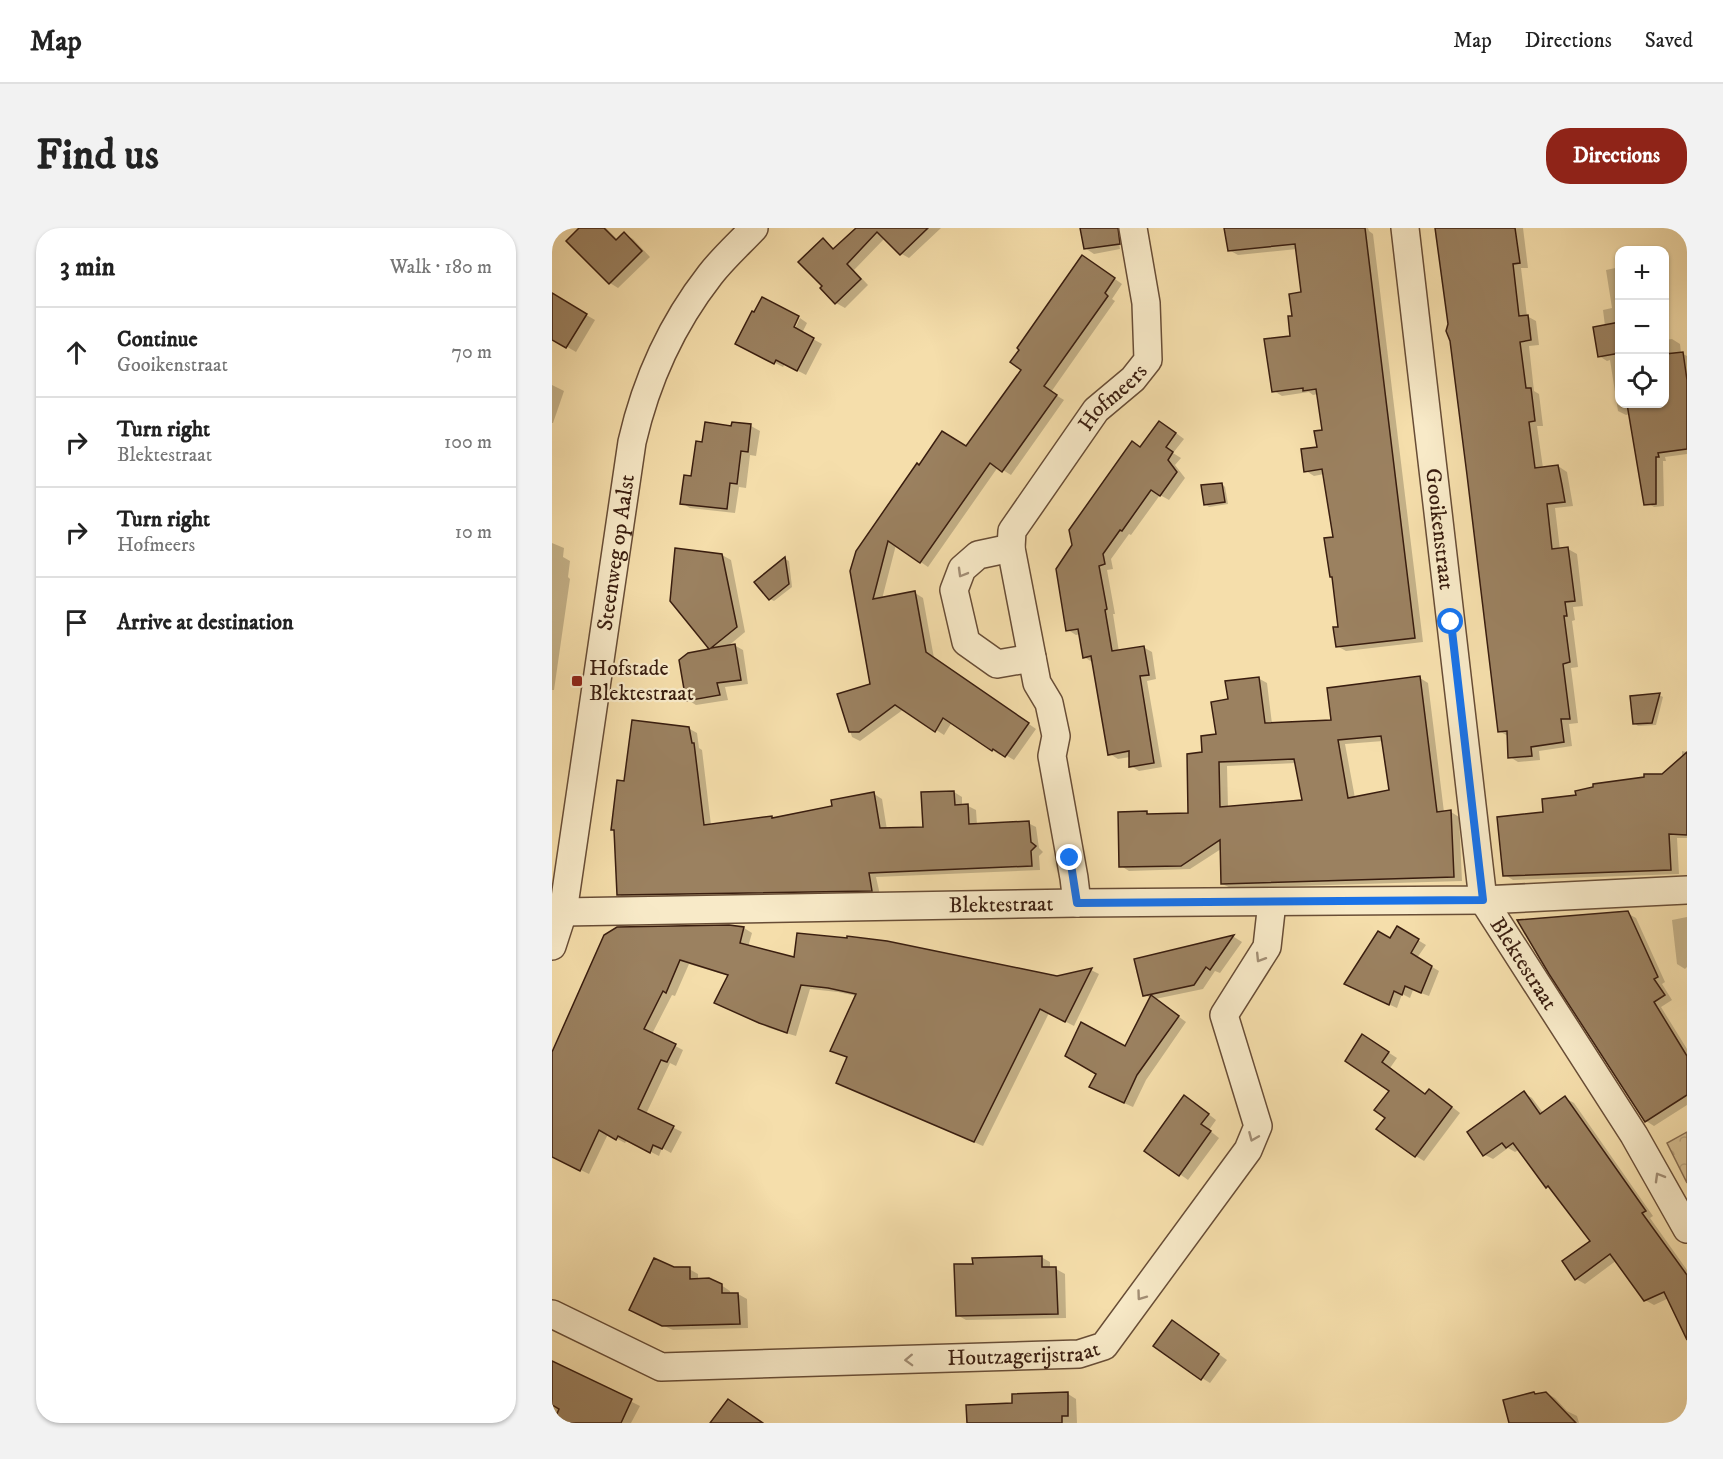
<!DOCTYPE html>
<meta charset="utf-8">
<style>
body{margin:0;font-family:"IM FELL DW Pica",serif;background:#f2f2f2;color:#222}
.controls{position:absolute;right:18px;top:18px;display:grid;overflow:hidden;border-radius:12px;box-shadow:0 2px 4px #0004}
.controls button{width:54px;height:54px;display:grid;place-items:center;padding:0;border:0;border-bottom:2px solid #e0e0e0;background:#fff;color:#222;font:30px sans-serif}
.stop{position:absolute;width:18px;height:18px;margin:-14px;border:4px solid #1a73e8;border-radius:50%;background:#fff}
.stop.end{background:#1a73e8;border-color:#fff;box-shadow:0 2px 6px #0008}
.list{margin:0;padding:0;list-style:none}
h2{display:flex;justify-content:space-between;align-items:center;height:78px;margin:0;padding:0 24px;font-size:26px}
h2 small{font-size:20px;font-weight:400;color:#767676}
.list li{display:grid;grid-template-columns:39px 1fr auto;gap:18px;align-items:center;box-sizing:border-box;height:90px;padding:0 24px;border-top:2px solid #e0e0e0}
.list b{display:block;font-size:22px;white-space:nowrap}
.list p{margin:0;font-size:20px;white-space:nowrap;color:#767676}
.list em{font-size:20px;font-style:normal;color:#767676}
.icon{flex:none;width:33px;height:33px;fill:none;stroke:currentColor;stroke-width:2;stroke-linecap:round;stroke-linejoin:round}
.map{position:relative;flex:none;width:1135px;height:1195px;overflow:hidden;border-radius:24px}
header{display:flex;align-items:center;gap:36px;box-sizing:border-box;height:84px;padding:0 30px;background:#fff;border-bottom:2px solid #e0e0e0}
header strong{font-size:28px}
nav{display:flex;gap:33px;margin-inline-start:auto;font-size:21px}
.intro{display:flex;align-items:center;justify-content:space-between;box-sizing:border-box;height:144px;padding:0 36px}
h1{margin:0;font-size:42px}
.button{padding:15px 27px;border-radius:24px;background:#8f2418;color:#fff;font-size:21px;font-weight:700}
main{display:flex;gap:36px;padding:0 36px}
aside{flex:1;background:#fff;border-radius:24px;box-shadow:0 2px 4px #0004}
.map>svg:first-child{display:block}
</style>
<header>
<strong>Map</strong>
<nav><a>Map</a><a>Directions</a><a>Saved</a></nav>
</header>
<div class="intro"><h1>Find us</h1><a class="button">Directions</a></div>
<main>
<aside>
<h2>3 min<small>Walk · 180 m</small></h2>
<ul class="list">
<li><svg class="icon" aria-label="ahead" viewBox="0 0 24 24"><path d="M12 20V5M6 11l6-6 6 6"/></svg><div><b>Continue</b><p>Gooikenstraat</p></div><em>70 m</em></li>
<li><svg class="icon" aria-label="right" viewBox="0 0 24 24"><path d="M7 20v-9h11M14 6l5 5-5 5"/></svg><div><b>Turn right</b><p>Blektestraat</p></div><em>100 m</em></li>
<li><svg class="icon" aria-label="right" viewBox="0 0 24 24"><path d="M7 20v-9h11M14 6l5 5-5 5"/></svg><div><b>Turn right</b><p>Hofmeers</p></div><em>10 m</em></li>
<li><svg class="icon" aria-label="arrive" viewBox="0 0 24 24"><path d="M6 21V4h12l-3 4 3 4H6"/></svg><div><b>Arrive at destination</b></div></li>
</ul>
</aside>
<div class="map">
<svg width="1135" height="1195" viewBox="0 0 1135 1195">
<defs>
<pattern id="forest-crowns" width="20" height="18" patternUnits="userSpaceOnUse" patternTransform="scale(1.5)"><rect width="20" height="18" fill="#d5bd90"/><path d="M2 6a3 3 0 1 1 6 0M12 15a3 3 0 1 1 6 0" fill="none" stroke="#b8a27b"/></pattern>
</defs>
<rect width="100%" height="100%" fill="#f5deab"/>
<filter id="stains"><feTurbulence type="fractalNoise" baseFrequency=".00333" numOctaves="4"/><feColorMatrix values="0 0 0 0 .2 0 0 0 0 .09 0 0 0 0 .02 0 0 0 .5 -.17"/></filter>
<radialGradient id="worn" r=".72"><stop offset=".6" stop-color="#630" stop-opacity="0"/><stop offset="1" stop-color="#630" stop-opacity=".3"/></radialGradient>
<path fill="url(#forest-crowns)" stroke="#876d50" stroke-width="1.5" d="M 1135,904 L 1135,955 L 1115,915 Z"/>
<g fill="#0003" fill-rule="evenodd">
<path d="M 29,0 L 54,0 L 66,12 L 72,6 L 81,11 L 98,29 L 66,60 L 58,55 L 16,13 Z"/>
<path d="M 306,0 L 389,0 L 357,30 L 348,25 L 333,10 L 302,42 L 316,57 L 293,80 L 284,75 L 272,58 L 271,12 L 283,21 Z"/>
<path d="M 530,0 L 565,0 L 568,21 L 542,26 L 533,20 Z"/>
<path d="M 674,0 L 816,0 L 817,3 L 821,6 L 871,414 L 794,423 L 785,418 L 788,400 L 783,311 L 772,246 L 762,248 L 754,243 L 766,220 L 771,203 L 766,166 L 761,167 L 757,164 L 730,168 L 722,163 L 739,110 L 751,66 L 745,21 L 686,27 L 677,22 Z"/>
<path d="M 883,0 L 971,0 L 976,40 L 969,40 L 975,88 L 984,93 L 987,117 L 977,118 L 982,163 L 987,166 L 991,198 L 985,198 L 991,240 L 1006,238 L 1015,244 L 1021,278 L 1003,280 L 1008,322 L 1016,321 L 1025,326 L 1031,378 L 1021,379 L 1023,392 L 1020,393 L 1026,439 L 1019,440 L 1026,495 L 1017,496 L 1020,518 L 987,523 L 988,532 L 966,534 L 958,529 L 956,508 L 947,503 L 898,96 L 886,13 L 884,12 Z"/>
<path d="M 539,34 L 570,56 L 560,71 L 563,73 L 499,164 L 512,172 L 459,247 L 446,239 L 376,339 L 344,317 L 330,371 L 363,365 L 371,370 L 382,430 L 484,501 L 462,532 L 450,525 L 448,527 L 440,522 L 400,494 L 392,507 L 352,481 L 308,513 L 300,509 L 287,467 L 320,457 L 299,344 L 368,238 L 415,219 L 471,142 Z"/>
<path d="M 1068,39 L 1068,176 L 1112,176 L 1112,112 L 1120,111 L 1128,116 L 1129,125 L 1135,128 L 1135,226 L 1113,229 L 1114,233 L 1111,233 L 1112,278 L 1102,279 L 1094,274 L 1078,186 L 1074,187 L 1066,183 L 1058,132 L 1055,133 L 1047,128 L 1053,98 L 1051,82 L 1060,80 L 1054,42 Z"/>
<path d="M 0,67 L 43,92 L 24,124 L 0,110 Z"/>
<path d="M 248,90 L 255,95 L 250,105 L 270,116 L 254,147 L 233,136 L 231,139 L 194,120 L 240,107 Z"/>
<path d="M 0,157 L 12,163 L 1,195 L 0,195 Z"/>
<path d="M 181,196 L 199,198 L 208,203 L 204,228 L 198,227 L 194,260 L 187,259 L 183,285 L 138,280 L 130,275 L 140,250 L 151,215 L 181,199 Z"/>
<path d="M 616,199 L 632,211 L 621,225 L 629,230 L 623,237 L 633,250 L 617,272 L 608,267 L 579,307 L 577,306 L 559,331 L 561,341 L 555,342 L 563,386 L 561,386 L 567,424 L 591,419 L 600,424 L 604,451 L 595,453 L 610,539 L 587,543 L 579,538 L 578,529 L 566,531 L 558,526 L 540,434 L 532,429 L 528,406 L 524,407 L 516,402 L 589,220 Z"/>
<path d="M 670,256 L 673,259 L 676,276 L 657,279 L 653,276 Z"/>
<path d="M 0,315 L 12,320 L 11,329 L 18,333 L 16,349 L 18,351 L 2,462 L 0,462 Z"/>
<path d="M 170,327 L 179,332 L 193,404 L 175,419 L 182,417 L 191,422 L 196,456 L 173,459 L 176,472 L 144,477 L 136,472 L 160,422 L 119,372 Z"/>
<path d="M 233,331 L 237,333 L 240,359 L 222,373 L 218,371 L 204,354 Z"/>
<path d="M 706,450 L 715,455 L 720,496 L 781,493 L 868,450 L 876,455 L 892,584 L 899,584 L 907,589 L 910,653 L 679,660 L 670,656 L 669,621 L 638,641 L 577,643 L 569,638 L 594,585 L 599,588 L 637,587 L 652,525 L 666,508 L 677,472 ZM 831,513 L 839,563 L 803,570 L 793,516 ZM 744,535 L 752,573 L 676,580 L 675,538 Z"/>
<path d="M 1107,467 L 1111,469 L 1104,497 L 1086,498 L 1082,495 Z"/>
<path d="M 136,500 L 145,505 L 147,520 L 150,522 L 159,597 L 223,591 L 282,579 L 322,566 L 330,571 L 335,602 L 373,600 L 402,564 L 410,569 L 410,578 L 416,578 L 424,582 L 425,597 L 476,595 L 484,599 L 487,620 L 491,624 L 487,628 L 488,642 L 324,649 L 328,667 L 75,671 L 66,666 L 74,555 Z"/>
<path d="M 1130,523 L 1135,524 L 1135,610 L 1125,610 L 1127,646 L 961,652 L 953,647 L 993,586 L 1025,569 L 1110,547 L 1130,530 Z"/>
<path d="M 1075,685 L 1084,690 L 1113,754 L 1110,756 L 1120,772 L 1109,779 L 1135,821 L 1135,877 L 1102,898 L 1094,893 Z"/>
<path d="M 1135,689 L 1135,739 L 1133,741 L 1125,736 L 1120,692 Z"/>
<path d="M 177,698 L 192,700 L 200,705 L 196,719 L 244,731 L 505,749 L 539,742 L 547,746 L 522,798 L 497,785 L 431,918 L 294,859 L 296,830 L 280,822 L 305,768 L 286,764 L 258,761 L 244,808 L 217,800 L 172,779 L 177,748 L 137,736 L 123,768 L 120,767 L 100,806 L 131,822 L 124,838 L 118,835 L 94,886 L 130,904 L 119,925 L 110,920 L 107,928 L 75,912 L 73,915 L 56,906 L 37,946 L 0,928 L 0,826 L 53,708 Z"/>
<path d="M 846,700 L 874,717 L 865,730 L 887,743 L 877,768 L 861,762 L 858,770 L 850,766 L 845,780 L 801,760 Z"/>
<path d="M 682,709 L 690,714 L 668,745 L 663,743 L 651,761 L 603,771 L 634,794 L 594,852 L 581,879 L 547,864 L 574,820 L 599,770 L 593,767 L 584,732 Z"/>
<path d="M 819,813 L 845,830 L 838,840 L 874,867 L 886,868 L 908,885 L 872,933 L 864,928 L 835,890 L 839,862 Z"/>
<path d="M 972,865 L 980,870 L 992,886 L 1013,870 L 1022,875 L 1101,988 L 1098,990 L 1135,1042 L 1135,1108 L 1117,1070 L 1102,1077 L 1093,1072 L 1065,1032 L 1033,1056 L 1024,1051 L 1012,1033 L 1040,1013 L 1001,962 L 995,958 L 968,921 L 963,924 L 956,920 L 941,931 L 933,927 Z"/>
<path d="M 641,874 L 664,892 L 657,902 L 667,910 L 636,952 L 594,922 Z"/>
<path d="M 489,1029 L 498,1034 L 498,1041 L 504,1041 L 513,1046 L 514,1090 L 414,1092 L 405,1087 Z"/>
<path d="M 122,1041 L 137,1041 L 146,1046 L 146,1052 L 169,1057 L 178,1063 L 178,1066 L 186,1066 L 195,1071 L 196,1100 L 121,1102 L 88,1087 Z"/>
<path d="M 629,1099 L 675,1132 L 658,1155 L 650,1150 Z"/>
<path d="M 0,1134 L 88,1178 L 79,1195 L 3,1195 L 6,1187 L 0,1185 Z"/>
<path d="M 994,1165 L 1003,1170 L 1015,1183 L 1025,1188 L 1027,1195 L 959,1195 L 985,1168 Z"/>
<path d="M 516,1166 L 524,1171 L 525,1195 L 448,1195 Z"/>
</g>
<g fill="#9b8160" stroke="#391d0f" stroke-width="1.5" fill-rule="evenodd">
<path d="M 27,0 L 52,0 L 64,12 L 72,4 L 90,23 L 57,56 L 14,13 Z"/>
<path d="M 304,0 L 376,0 L 348,27 L 325,4 L 295,36 L 309,51 L 283,76 L 268,60 L 270,58 L 246,34 L 271,10 L 281,21 Z"/>
<path d="M 528,0 L 566,0 L 568,16 L 532,21 Z"/>
<path d="M 672,0 L 813,0 L 863,410 L 784,419 L 781,399 L 786,399 L 780,349 L 778,349 L 772,310 L 781,309 L 770,241 L 752,244 L 749,221 L 765,219 L 762,203 L 770,202 L 764,161 L 751,163 L 751,160 L 720,164 L 712,111 L 738,108 L 736,88 L 740,88 L 737,66 L 749,64 L 743,16 L 676,23 Z"/>
<path d="M 883,0 L 963,0 L 968,35 L 961,36 L 967,88 L 976,87 L 979,112 L 968,114 L 974,160 L 979,160 L 983,193 L 977,194 L 983,240 L 1006,237 L 1010,257 L 1013,274 L 995,276 L 1000,321 L 1016,319 L 1023,373 L 1013,374 L 1015,388 L 1012,388 L 1018,434 L 1011,436 L 1018,491 L 1009,491 L 1012,514 L 979,519 L 980,528 L 956,530 L 955,503 L 946,504 L 915,247 L 898,113 L 894,103 L 896,96 Z"/>
<path d="M 530,27 L 563,50 L 553,65 L 556,68 L 492,158 L 505,167 L 450,244 L 438,235 L 368,335 L 336,313 L 321,371 L 363,363 L 374,424 L 477,495 L 453,529 L 441,521 L 440,523 L 391,490 L 383,504 L 343,477 L 307,504 L 297,504 L 285,466 L 318,456 L 298,343 L 304,323 L 365,235 L 367,237 L 390,203 L 414,218 L 469,142 L 458,134 L 467,122 L 465,120 Z"/>
<path d="M 0,65 L 35,86 L 14,120 L 0,112 Z"/>
<path d="M 210,69 L 247,88 L 242,99 L 262,110 L 245,143 L 224,132 L 222,136 L 183,116 L 200,83 L 202,84 Z"/>
<path d="M 1068,94 L 1068,125 L 1046,129 L 1041,99 Z"/>
<path d="M 1131,124 L 1135,152 L 1135,221 L 1106,225 L 1107,229 L 1104,229 L 1104,276 L 1092,277 L 1075,176 L 1113,176 L 1113,126 Z"/>
<path d="M 607,193 L 624,205 L 614,219 L 621,224 L 616,232 L 625,244 L 608,268 L 599,262 L 570,303 L 568,302 L 551,326 L 553,336 L 547,338 L 555,381 L 553,382 L 560,423 L 592,418 L 597,447 L 588,448 L 602,535 L 577,539 L 577,523 L 556,527 L 539,428 L 531,430 L 526,401 L 514,403 L 504,341 L 520,317 L 517,302 L 580,213 L 588,219 Z"/>
<path d="M 153,194 L 179,198 L 180,194 L 199,196 L 196,224 L 189,223 L 185,256 L 178,255 L 175,281 L 128,276 L 132,247 L 139,248 L 144,213 L 150,214 Z"/>
<path d="M 670,255 L 673,274 L 652,277 L 649,257 Z"/>
<path d="M 123,320 L 170,326 L 185,399 L 159,420 L 183,416 L 189,452 L 165,455 L 168,467 L 134,473 L 127,432 L 136,425 L 157,421 L 118,373 Z"/>
<path d="M 233,329 L 237,356 L 217,372 L 202,354 Z"/>
<path d="M 868,448 L 885,584 L 899,582 L 902,649 L 669,656 L 668,612 L 629,638 L 567,639 L 566,584 L 595,583 L 595,586 L 636,585 L 635,526 L 650,524 L 649,508 L 664,506 L 659,474 L 676,471 L 673,453 L 707,449 L 713,495 L 779,492 L 775,460 ZM 829,508 L 837,562 L 796,570 L 786,512 ZM 742,531 L 750,572 L 668,579 L 667,534 Z"/>
<path d="M 1108,465 L 1100,495 L 1081,496 L 1078,468 Z"/>
<path d="M 80,492 L 137,499 L 140,515 L 142,515 L 152,597 L 220,588 L 220,590 L 280,578 L 279,572 L 322,564 L 328,600 L 371,599 L 369,564 L 402,563 L 403,577 L 416,576 L 417,596 L 477,593 L 479,614 L 484,618 L 479,623 L 480,638 L 317,645 L 320,663 L 65,667 L 62,602 L 59,602 L 65,552 L 72,553 Z"/>
<path d="M 1135,524 L 1135,607 L 1117,606 L 1119,642 L 951,648 L 945,589 L 991,584 L 990,571 L 1024,567 L 1023,563 L 1041,559 L 1041,556 L 1092,549 L 1092,546 L 1110,546 Z"/>
<path d="M 1076,683 L 1106,749 L 1102,751 L 1113,767 L 1102,774 L 1135,828 L 1135,867 L 1093,894 L 997,746 L 965,692 Z"/>
<path d="M 177,697 L 192,699 L 188,715 L 242,729 L 245,705 L 295,710 L 295,708 L 335,713 L 505,748 L 540,740 L 513,794 L 488,781 L 422,914 L 284,855 L 295,829 L 278,823 L 304,766 L 276,760 L 249,757 L 235,805 L 207,795 L 162,775 L 176,747 L 128,732 L 114,765 L 111,763 L 92,801 L 124,816 L 115,834 L 109,832 L 86,881 L 122,898 L 110,921 L 101,917 L 98,925 L 66,908 L 64,912 L 47,902 L 28,943 L 0,929 L 0,824 L 52,707 L 65,699 Z"/>
<path d="M 845,698 L 867,711 L 859,725 L 880,738 L 869,765 L 853,758 L 850,767 L 842,763 L 837,777 L 792,756 L 826,703 L 838,710 Z"/>
<path d="M 682,707 L 658,742 L 654,739 L 642,757 L 591,768 L 582,731 Z"/>
<path d="M 599,767 L 627,788 L 585,847 L 572,875 L 537,859 L 544,846 L 513,828 L 529,794 L 573,818 Z"/>
<path d="M 810,806 L 837,824 L 830,834 L 873,866 L 877,861 L 900,879 L 863,929 L 824,901 L 833,890 L 822,882 L 837,863 L 793,833 Z"/>
<path d="M 972,863 L 988,886 L 1013,868 L 1094,983 L 1090,985 L 1135,1047 L 1135,1112 L 1112,1064 L 1092,1073 L 1058,1026 L 1023,1052 L 1010,1033 L 1038,1013 L 996,958 L 994,960 L 961,915 L 954,920 L 950,915 L 931,928 L 915,904 Z"/>
<path d="M 632,867 L 657,886 L 649,896 L 659,903 L 627,948 L 592,923 Z"/>
<path d="M 490,1028 L 490,1039 L 504,1039 L 506,1086 L 404,1088 L 402,1036 L 421,1036 L 420,1030 Z"/>
<path d="M 102,1030 L 122,1039 L 138,1039 L 138,1051 L 157,1050 L 170,1056 L 170,1065 L 186,1065 L 188,1096 L 110,1098 L 77,1082 Z"/>
<path d="M 620,1092 L 667,1126 L 649,1152 L 601,1118 Z"/>
<path d="M 0,1133 L 80,1171 L 69,1195 L 1,1195 L 7,1181 L 0,1177 Z"/>
<path d="M 516,1164 L 516,1188 L 510,1188 L 510,1195 L 415,1195 L 414,1177 L 460,1175 L 460,1166 Z"/>
<path d="M 982,1164 L 983,1166 L 994,1164 L 1024,1195 L 957,1195 L 951,1172 Z"/>
<path d="M 176,1171 L 211,1195 L 158,1195 Z"/>
</g>
<g fill="none" stroke-linecap="round" stroke-linejoin="round">
<g stroke="#684d36" stroke-width="30">
<g id="minor">
<path id="s1" d="M 853,0 L 931,672 L 1082,907 L 1135,1001"/>
<path d="M 459,320 L 426,327 L 410,341 L 402,362 L 414,414 L 445,436 L 480,430"/>
<path id="s2" d="M 525,675 L 522,650 L 500,528 L 504,508 L 497,475 L 485,455 L 459,320 L 460,303 L 544,182 L 581,151 L 596,132 L 594,75 L 581,0"/>
<path id="s3" d="M 11,684 L 525,675 L 931,672 L 1135,662"/>
<path id="s4" d="M 0,718 L 11,684 L 80,214 C 94,153 119,97 158,47 C 171,30 188,15 202,0"/>
<path id="s5" d="M 0,1086 L 109,1139 L 527,1126 L 552,1118 L 696,922 L 706,898 L 672,787 L 715,719 L 720,674"/>
</g>
</g>
<use href="#minor" stroke="#f8eac8" stroke-width="27"/>
</g>
<defs><path id="oneway-chevron" d="M-2-3.5L2.5 0L-2 3.5" fill="none" stroke-width="1.6" stroke-linecap="round" stroke-linejoin="round" transform="scale(1.5)"/></defs>
<g stroke="#a28e75">
<use href="#oneway-chevron" transform="translate(410 345) rotate(120)"/>
<use href="#oneway-chevron" transform="translate(708 730) rotate(122)"/>
<use href="#oneway-chevron" transform="translate(701 909) rotate(113)"/>
<use href="#oneway-chevron" transform="translate(1107 949) rotate(-120)"/>
<use href="#oneway-chevron" transform="translate(589 1068) rotate(126)"/>
<use href="#oneway-chevron" transform="translate(357 1132) rotate(178)"/>
</g>
<g fill="none" stroke-linecap="round" stroke-linejoin="round">
<path stroke="#1a73e8" stroke-width="8" d="M 518,630 L 525,675 L 931,672 L 899,394"/>
</g>
<rect fill="#8f2418" stroke="#f8eac8" stroke-width="2" x="19" y="447" width="12" height="12" rx="3"/>
<g text-anchor="middle" dominant-baseline="central" stroke-width="4.5" stroke-linejoin="round" paint-order="stroke">
<g font-size="22" fill="#391d0f" stroke="#f8eac8">
<text stroke="none"><textPath href="#s2" startOffset="549">Hofmeers</textPath></text>
<text stroke="none"><textPath href="#s1" startOffset="303">Gooikenstraat</textPath></text>
<text stroke="none"><textPath href="#s4" startOffset="399">Steenweg op Aalst</textPath></text>
<text stroke="none"><textPath href="#s3" startOffset="438">Blektestraat</textPath></text>
<text stroke="none"><textPath href="#s1" startOffset="752">Blektestraat</textPath></text>
<text stroke="none"><textPath href="#s5" startOffset="484">Houtzagerijstraat</textPath></text>
</g>
<g font-size="22" fill="#391d0f" stroke="#f8eac8" text-anchor="start">
<text x="37" y="440">Hofstade<tspan x="37" dy="25">Blektestraat</tspan></text>
</g>
</g>
<rect width="100%" height="100%" filter="url(#stains)"/>
<rect width="100%" height="100%" fill="url(#worn)"/>
</svg>
<div class="controls">
<button>+</button>
<button>−</button>
<button><svg class="icon" aria-label="locate" viewBox="0 0 24 24"><circle cx="12" cy="12" r="6"/><path d="M12 2v4M12 18v4M2 12h4M18 12h4"/></svg></button>
</div>
<div class="stop" style="left:899px;top:394px"></div>
<div class="stop end" style="left:518px;top:630px"></div>
</div>
</main>
